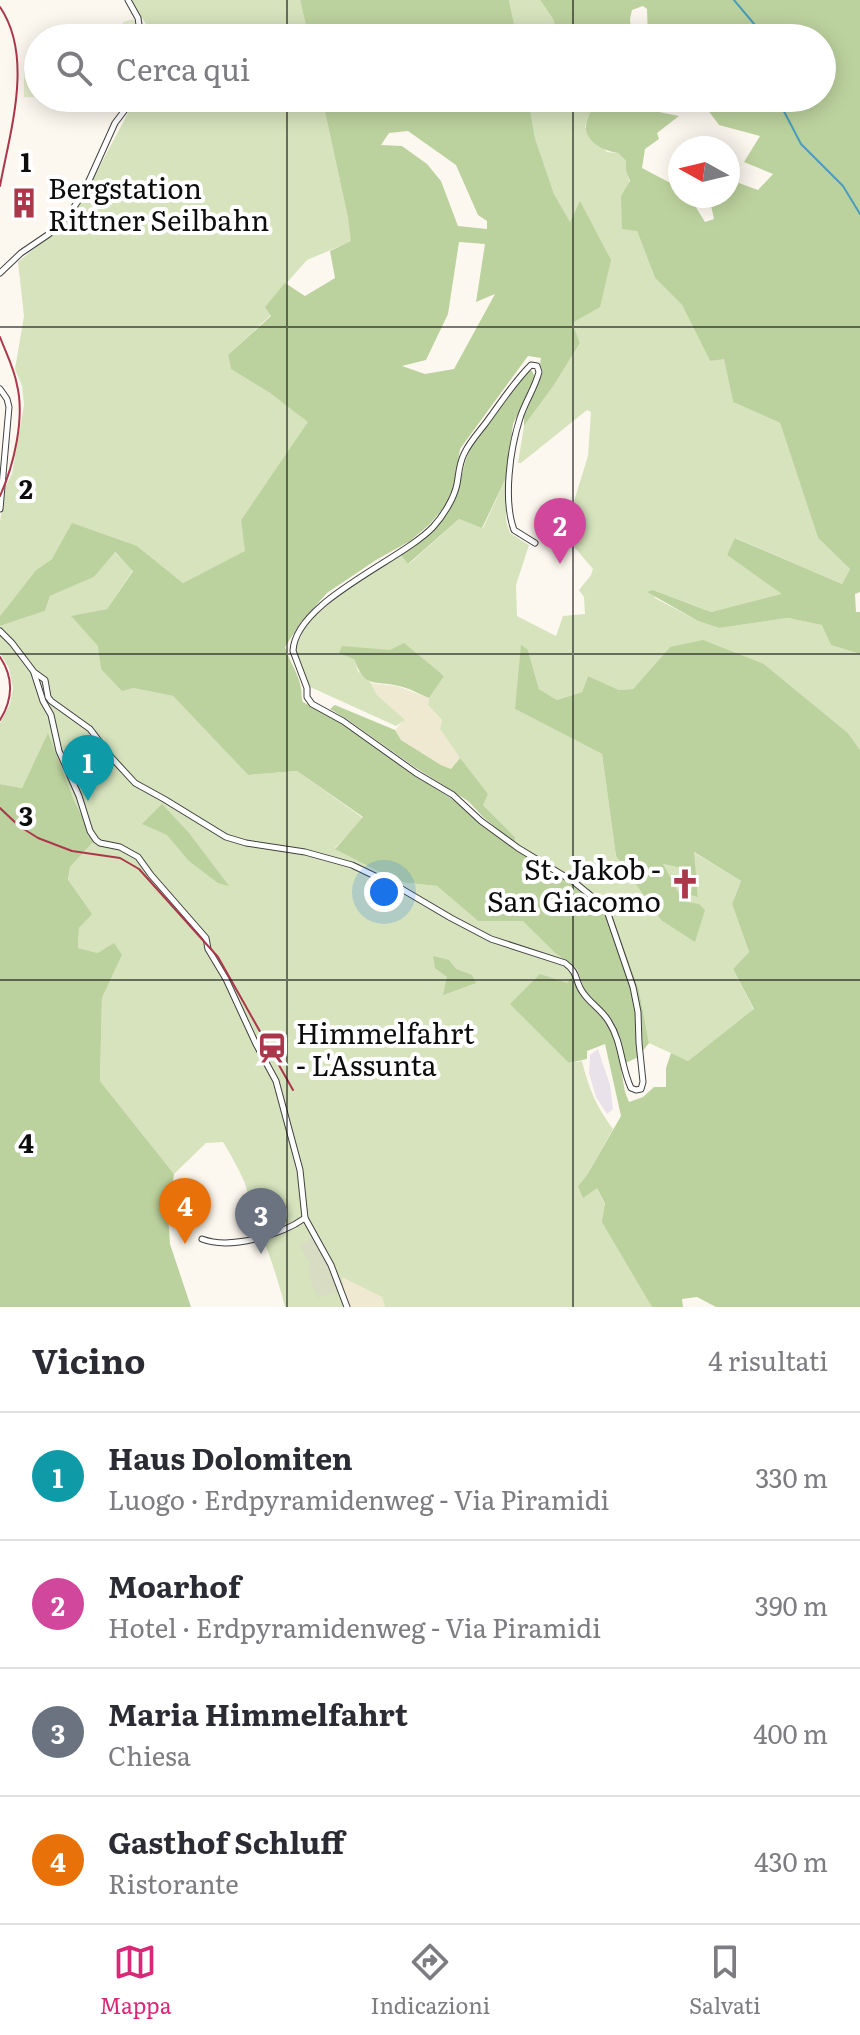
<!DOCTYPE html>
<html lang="it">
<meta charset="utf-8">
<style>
body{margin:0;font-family:Literata,serif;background:#f7f7f7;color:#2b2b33}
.compass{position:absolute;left:668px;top:136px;width:72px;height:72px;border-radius:50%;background:#fff;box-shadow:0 4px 20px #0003;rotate:278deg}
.you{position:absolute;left:384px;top:892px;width:28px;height:28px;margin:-20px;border:6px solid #fff;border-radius:50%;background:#1a73e8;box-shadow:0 0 0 12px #1a73e833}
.badge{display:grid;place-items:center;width:52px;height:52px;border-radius:50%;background:#db2777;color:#fff;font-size:26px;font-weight:700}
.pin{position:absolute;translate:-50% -66px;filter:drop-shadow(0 2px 4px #0008)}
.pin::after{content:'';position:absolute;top:42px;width:28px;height:24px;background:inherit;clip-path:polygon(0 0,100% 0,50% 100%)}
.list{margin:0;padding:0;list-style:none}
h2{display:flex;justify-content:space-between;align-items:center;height:104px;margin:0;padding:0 32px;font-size:34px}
h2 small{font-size:26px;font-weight:400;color:#7c7c81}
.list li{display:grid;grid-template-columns:52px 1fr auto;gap:24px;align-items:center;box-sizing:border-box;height:128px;padding:0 32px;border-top:2px solid #e1e1e2}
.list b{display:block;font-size:30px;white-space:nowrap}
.list p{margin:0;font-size:26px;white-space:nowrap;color:#7c7c81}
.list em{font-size:26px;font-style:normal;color:#7c7c81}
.icon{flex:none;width:44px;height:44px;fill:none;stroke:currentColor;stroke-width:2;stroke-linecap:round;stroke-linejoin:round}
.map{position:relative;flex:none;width:860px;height:1307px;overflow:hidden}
.search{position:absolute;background:#fff;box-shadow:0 4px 20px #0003;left:24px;right:24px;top:24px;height:88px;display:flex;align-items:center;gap:20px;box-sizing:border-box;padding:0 28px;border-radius:44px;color:#7c7c81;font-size:30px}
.sheet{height:616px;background:#fff}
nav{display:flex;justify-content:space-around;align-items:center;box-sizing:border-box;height:112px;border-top:2px solid #e1e1e2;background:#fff;font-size:22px;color:#7c7c81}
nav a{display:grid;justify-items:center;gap:4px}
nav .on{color:#db2777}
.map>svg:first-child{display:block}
</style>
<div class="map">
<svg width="860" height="1307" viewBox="0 0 860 1307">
<rect width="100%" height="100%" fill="#fdf8ef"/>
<path fill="#e9e2eb" d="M 598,1049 L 610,1085 L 613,1109 L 607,1114 L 596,1097 L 589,1073 L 590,1055 Z"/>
<g fill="#f0e9d2">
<path d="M 371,683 L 397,686 L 429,698 L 428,705 L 442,720 L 440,729 L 460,758 L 451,769 L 441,765 L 401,740 L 395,730 L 404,720 L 377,695 Z"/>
<path d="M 341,1276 L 382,1297 L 385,1307 L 347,1307 Z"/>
</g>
<g fill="#d6e3bd">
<path d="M 130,0 L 300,0 L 309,38 L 145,38 L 146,24 Z"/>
<path d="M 509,0 L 540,0 L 553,19 L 559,38 L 517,38 Z"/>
<path d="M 136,98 L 322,98 L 348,218 L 352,241 L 307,260 L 266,306 L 271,315 L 228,355 L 231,369 L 270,393 L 309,422 L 241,520 L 246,551 L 183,583 L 137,546 L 52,559 L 36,570 L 0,616 L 0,521 L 6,486 L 12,474 L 24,405 L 22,386 L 15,369 L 24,316 L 18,262 L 69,220 L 86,192 Z"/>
<path d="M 528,98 L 588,98 L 587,102 L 591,110 L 585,127 L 607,152 L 618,153 L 626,161 L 637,231 L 655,278 L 682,305 L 710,361 L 724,358 L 733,402 L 780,423 L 818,538 L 850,569 L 842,584 L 736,538 L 727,555 L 784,594 L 711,612 L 653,590 L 655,598 L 698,621 L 719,628 L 788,618 L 823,625 L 831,645 L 860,654 L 860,750 L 848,733 L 764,664 L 670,647 L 633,689 L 619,690 L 588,676 L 582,692 L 557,700 L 539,689 L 528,650 L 515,709 L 602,754 L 616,856 L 661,920 L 698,904 L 683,901 L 662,864 L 690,870 L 693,880 L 692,895 L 698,896 L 693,852 L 741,881 L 732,904 L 749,952 L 733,969 L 754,1010 L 688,1061 L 649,1043 L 639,990 L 610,908 L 576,881 L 515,843 L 515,837 L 482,804 L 488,794 L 473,777 L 440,729 L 442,720 L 428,705 L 429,698 L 444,675 L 391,650 L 354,659 L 358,671 L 371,683 L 377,695 L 405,720 L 396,726 L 308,686 L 295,650 L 305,627 L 317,614 L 360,579 L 400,554 L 409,564 L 459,519 L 483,528 L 506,478 L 506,521 L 510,533 L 529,545 L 516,585 L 517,616 L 556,636 L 563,616 L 585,614 L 584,597 L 579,590 L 591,575 L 593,569 L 575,548 L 569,535 L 570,514 L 588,456 L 591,412 L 587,410 L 521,463 L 518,463 L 524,426 L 554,385 L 580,343 L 571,323 L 580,202 L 570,223 L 554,194 L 535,138 Z"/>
<path d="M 114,552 L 133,570 L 107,609 L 72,617 L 99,646 L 101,669 L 133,688 L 173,696 L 248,775 L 297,771 L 363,818 L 335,848 L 399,882 L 437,886 L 478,921 L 523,920 L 555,953 L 577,969 L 568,983 L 569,1063 L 582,1061 C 589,1089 596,1106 613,1129 L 587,1175 L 578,1186 L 597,1188 L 652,1307 L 385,1307 L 382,1297 L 342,1277 L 347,1307 L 285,1307 C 278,1280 270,1255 259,1229 C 252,1214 250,1197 244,1181 C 238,1168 231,1155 223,1142 L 206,1143 L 174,1174 L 100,1081 L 102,998 L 122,955 L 98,953 L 78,948 L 79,928 L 91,914 L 68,881 L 70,867 L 94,841 L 74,800 L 48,734 L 22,788 L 0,784 L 0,723 L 10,704 L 13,688 L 9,668 L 0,653 L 0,626 L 45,611 L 50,596 L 94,577 Z"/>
</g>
<g fill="#bcd29e" fill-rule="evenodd">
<path d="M 300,0 L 509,0 L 517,38 L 309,38 Z"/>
<path d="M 540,0 L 860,0 L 860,592 L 855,594 L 856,612 L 860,612 L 860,654 L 831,645 L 822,625 L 788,618 L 719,628 L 698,621 L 647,592 L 653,590 L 711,612 L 782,594 L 727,555 L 735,538 L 842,584 L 850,569 L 818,538 L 780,423 L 733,402 L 724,359 L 710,361 L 682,305 L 655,278 L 637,231 L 622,229 L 621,196 L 630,181 L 626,170 L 626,161 L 618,153 C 605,151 589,144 586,130 C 585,124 589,116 591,110 L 587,101 L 588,98 L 623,98 L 634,107 L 679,116 L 657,133 L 659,139 L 645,149 L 642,168 L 680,188 L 680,196 L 689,196 L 705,222 L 714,219 L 709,196 L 728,196 L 728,179 L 758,190 L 773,174 L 744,162 L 760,136 L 719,125 L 699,98 L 822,98 L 822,38 L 648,38 L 647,9 L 643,6 L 632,10 L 630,19 L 631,31 L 636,35 L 633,38 L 559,38 L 553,19 Z"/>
<path d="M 322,98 L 528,98 L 535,138 L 554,194 L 570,222 L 580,201 L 611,260 L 600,307 L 572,323 L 580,343 L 554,385 L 524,426 L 524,417 L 543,372 L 540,364 L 541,358 L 528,356 L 460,449 L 454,486 L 445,506 L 429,525 L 410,541 L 376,560 L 327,593 L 301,622 L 285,647 C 289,661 299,674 301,688 C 302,693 301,698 303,702 L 343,724 L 411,773 L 463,806 L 480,824 L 519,852 L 575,886 L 604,912 L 610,908 L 639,990 L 649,1043 L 638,1057 L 626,1063 L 613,1022 L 585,991 L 577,969 L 555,953 L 523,921 L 478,921 L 437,886 L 399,882 L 335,849 L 363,817 L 297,771 L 248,775 L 173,696 L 133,688 L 122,691 L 101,669 L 98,646 L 71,616 L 107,609 L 133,571 L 115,552 L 94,577 L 50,596 L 45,611 L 0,626 L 0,616 L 36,570 L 52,559 L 72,523 L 137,546 L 183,583 L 245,551 L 241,520 L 308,422 L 270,393 L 231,369 L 228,355 L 271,316 L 265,307 L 285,283 L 305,296 L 335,278 L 330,251 L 351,241 L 348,218 ZM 408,131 L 456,165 L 478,215 L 487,221 L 487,229 L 458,226 L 441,181 L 427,164 L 402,146 L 381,145 L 389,133 ZM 459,242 L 485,244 L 476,302 L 495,294 L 454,369 L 425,374 L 402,366 L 426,360 L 448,314 Z"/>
<path d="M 529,371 L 532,371 L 535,377 L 513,424 L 506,478 L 482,528 L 459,519 L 408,564 L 400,554 C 425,541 450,513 459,485 C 463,474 464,461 470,450 C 486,422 508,395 529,371 Z"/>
<path d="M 703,640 L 764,664 L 848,733 L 860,750 L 860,1307 L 716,1307 L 697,1297 L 682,1299 L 683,1307 L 652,1307 L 602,1222 L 605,1204 L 597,1188 L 583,1198 L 578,1186 L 587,1175 L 621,1116 L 605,1044 L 587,1051 L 587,1059 L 569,1063 L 510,1004 L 540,974 L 567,983 L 573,975 L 582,995 L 609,1024 L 617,1047 L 625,1092 L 629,1102 L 643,1097 L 654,1087 L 666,1087 L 666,1068 L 671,1053 L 688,1061 L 754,1009 L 733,969 L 749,952 L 732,904 L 741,881 L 694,852 L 698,897 L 691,895 L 693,880 L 690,870 L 663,864 L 683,901 L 699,904 L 705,910 L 695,942 L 661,920 L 616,856 L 602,754 L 515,709 L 521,645 L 528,650 L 539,689 L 557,700 L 582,692 L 588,676 L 619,690 L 633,689 L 670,647 Z"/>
<path d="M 404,643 L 444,676 L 429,698 C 419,694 409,688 399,686 C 373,680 365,689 354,659 L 339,653 L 342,646 L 390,650 Z"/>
<path d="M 335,705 L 395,730 L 401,740 L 441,765 L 451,769 L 460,758 L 488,794 L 483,805 L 515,837 L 515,843 L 484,818 L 468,801 L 416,768 L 345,718 L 330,709 Z"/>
<path d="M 48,733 L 74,800 L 94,841 L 70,867 L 68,880 L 92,914 L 79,928 L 78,948 L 98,953 L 114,943 L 122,955 L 102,998 L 100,1081 L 174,1174 L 168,1214 L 170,1244 L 191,1307 L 0,1307 L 0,784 L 22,788 Z"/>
<path d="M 162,804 L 189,833 L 229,886 L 218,883 L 189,861 L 167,835 L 142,824 Z"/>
<path d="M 433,956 L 449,960 L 456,969 L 472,975 L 476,983 L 443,995 L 447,977 L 435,968 Z"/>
</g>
<path fill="#d7dcc2" d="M 315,1237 L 333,1272 L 339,1291 L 318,1298 L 309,1276 L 310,1272 L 308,1267 L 310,1265 L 300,1245 Z"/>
<g fill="#e5eccd">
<path d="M 133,19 L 137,25 L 138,38 L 94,38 L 93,33 L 123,24 L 123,22 Z"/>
<rect x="24" y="65" width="14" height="32"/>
</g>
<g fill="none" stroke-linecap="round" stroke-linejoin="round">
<g stroke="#4a9dbc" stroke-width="2">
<path d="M 734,0 L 755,25 L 762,38"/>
<path d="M 777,98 L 801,144 L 843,186 L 860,214"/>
</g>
<g stroke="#404040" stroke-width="7">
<g id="minor">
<path d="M 128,0 L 138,18 L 141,38"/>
<path d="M 0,273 L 21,253 L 49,234 L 69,214 L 83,194 L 115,123 L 134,98"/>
<path d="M 0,389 L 7,399 L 9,407 L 0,509"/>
<path d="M 0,631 L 12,643 L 34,672 L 45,680 L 48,697 L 51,701 L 90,729 L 112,758 L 135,783 L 164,799 L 226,837 L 246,843 L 305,852 L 352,865 L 400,888 L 451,918 L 491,939 L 565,963 C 580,974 574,982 584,994 C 591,1004 603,1011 609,1022 C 622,1042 621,1067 631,1088 L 636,1090 L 641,1089 L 643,1082 L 639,1043 L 638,1012 L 633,987 L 606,908 L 574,882 L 518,848 L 481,821 L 453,795 L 416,773 L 343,721 L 312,704 L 307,697 L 307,688 L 293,651 C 295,601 402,560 433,527 C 443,516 454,499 457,484 C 459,473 459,464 464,454 C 469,443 478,433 485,424 C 500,404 513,383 531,365 L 537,366 L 539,372 C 535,388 525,402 520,418 C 510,449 503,500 514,530 L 535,543"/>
<path d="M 34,673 L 43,701 L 51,715 L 59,751 L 79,796 L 90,831 L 96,840 L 100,843 L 120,847 L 138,857 L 151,875 L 206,938 L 208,949 L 226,979 L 256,1044 L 276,1081 L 300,1170 L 305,1218 L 331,1265 L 347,1307"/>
<path d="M 202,1239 C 230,1250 281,1235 305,1218"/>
</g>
</g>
<use href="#minor" stroke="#fff" stroke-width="5"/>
<g stroke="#ab374b" stroke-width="2">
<path d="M 0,7 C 34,57 10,131 0,186"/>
<path d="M 0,337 C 6,353 14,368 17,385 C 25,418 14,465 0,496"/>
<path d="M 0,657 C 14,678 13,699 0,720"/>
<path d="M 0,808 L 19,826 L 38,838 L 72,851 L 120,858 L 139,869 L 218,957 L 293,1090"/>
</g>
</g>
<path fill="none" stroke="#0d0d0d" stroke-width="2" stroke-opacity="0.55" d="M 287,0 L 287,38M 573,0 L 573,38M 287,98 L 287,1307M 573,98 L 573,1307M 0,327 L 860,327M 0,654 L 860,654M 0,980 L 860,980"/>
<defs>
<g id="building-bare" transform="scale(2.4)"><path d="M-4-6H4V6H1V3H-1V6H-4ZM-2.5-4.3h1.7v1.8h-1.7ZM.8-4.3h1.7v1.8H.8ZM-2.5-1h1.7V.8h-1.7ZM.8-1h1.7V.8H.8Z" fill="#ab374b" stroke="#fff" stroke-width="2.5" paint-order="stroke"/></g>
<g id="church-bare" transform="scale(2.4)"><path d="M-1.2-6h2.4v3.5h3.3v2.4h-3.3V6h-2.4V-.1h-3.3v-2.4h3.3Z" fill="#ab374b" stroke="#fff" stroke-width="2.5" paint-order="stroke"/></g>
<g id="station-bare" transform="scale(2.4)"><path d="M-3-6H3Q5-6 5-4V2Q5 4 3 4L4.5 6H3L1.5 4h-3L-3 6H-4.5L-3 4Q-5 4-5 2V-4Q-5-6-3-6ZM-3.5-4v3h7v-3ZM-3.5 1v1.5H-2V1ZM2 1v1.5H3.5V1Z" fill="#ab374b" stroke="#fff" stroke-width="2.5" paint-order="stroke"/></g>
</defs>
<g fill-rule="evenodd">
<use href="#building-bare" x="24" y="203"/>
<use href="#church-bare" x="685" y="884"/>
<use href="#station-bare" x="272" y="1048"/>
</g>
<g text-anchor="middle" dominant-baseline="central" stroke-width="8" stroke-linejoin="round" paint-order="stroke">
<g font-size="28" fill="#0d0d0d" stroke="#fff" text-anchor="start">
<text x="48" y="187">Bergstation<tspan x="48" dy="32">Rittner Seilbahn</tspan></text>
<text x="661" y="868" text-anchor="end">St. Jakob -<tspan x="661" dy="32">San Giacomo</tspan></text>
<text x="296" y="1032">Himmelfahrt<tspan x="296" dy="32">- L'Assunta</tspan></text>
</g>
</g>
<g font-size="26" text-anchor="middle" font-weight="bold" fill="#0d0d0d" stroke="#fff" stroke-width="8" stroke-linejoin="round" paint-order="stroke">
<text x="26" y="172">1</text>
<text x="26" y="499">2</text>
<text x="26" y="826">3</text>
<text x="26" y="1153">4</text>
</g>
</svg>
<svg class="compass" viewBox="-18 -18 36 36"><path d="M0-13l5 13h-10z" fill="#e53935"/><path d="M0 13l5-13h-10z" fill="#7c7c81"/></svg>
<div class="you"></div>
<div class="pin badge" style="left:88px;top:801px;background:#0f9aa8">1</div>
<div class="pin badge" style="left:560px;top:564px;background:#d1479c">2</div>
<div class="pin badge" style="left:261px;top:1254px;background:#6b7280">3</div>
<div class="pin badge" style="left:185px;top:1244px;background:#e8710a">4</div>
<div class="search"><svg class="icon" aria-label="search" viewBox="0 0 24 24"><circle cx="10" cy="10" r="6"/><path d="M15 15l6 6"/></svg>Cerca qui</div>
</div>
<section class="sheet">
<h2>Vicino<small>4 risultati</small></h2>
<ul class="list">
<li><span class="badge" style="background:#0f9aa8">1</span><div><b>Haus Dolomiten</b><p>Luogo · Erdpyramidenweg - Via Piramidi</p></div><em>330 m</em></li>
<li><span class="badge" style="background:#d1479c">2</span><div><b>Moarhof</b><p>Hotel · Erdpyramidenweg - Via Piramidi</p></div><em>390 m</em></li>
<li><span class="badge" style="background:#6b7280">3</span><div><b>Maria Himmelfahrt</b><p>Chiesa</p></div><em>400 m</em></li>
<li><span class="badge" style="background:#e8710a">4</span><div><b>Gasthof Schluff</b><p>Ristorante</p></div><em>430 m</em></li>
</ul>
</section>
<nav>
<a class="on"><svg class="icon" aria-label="map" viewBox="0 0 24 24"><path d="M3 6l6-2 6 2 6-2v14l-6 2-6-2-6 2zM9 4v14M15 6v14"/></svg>Mappa</a>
<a><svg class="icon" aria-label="directions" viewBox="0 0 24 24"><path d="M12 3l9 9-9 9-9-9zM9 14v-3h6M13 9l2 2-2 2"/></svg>Indicazioni</a>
<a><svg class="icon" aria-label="saved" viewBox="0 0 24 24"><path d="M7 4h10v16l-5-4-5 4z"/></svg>Salvati</a>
</nav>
